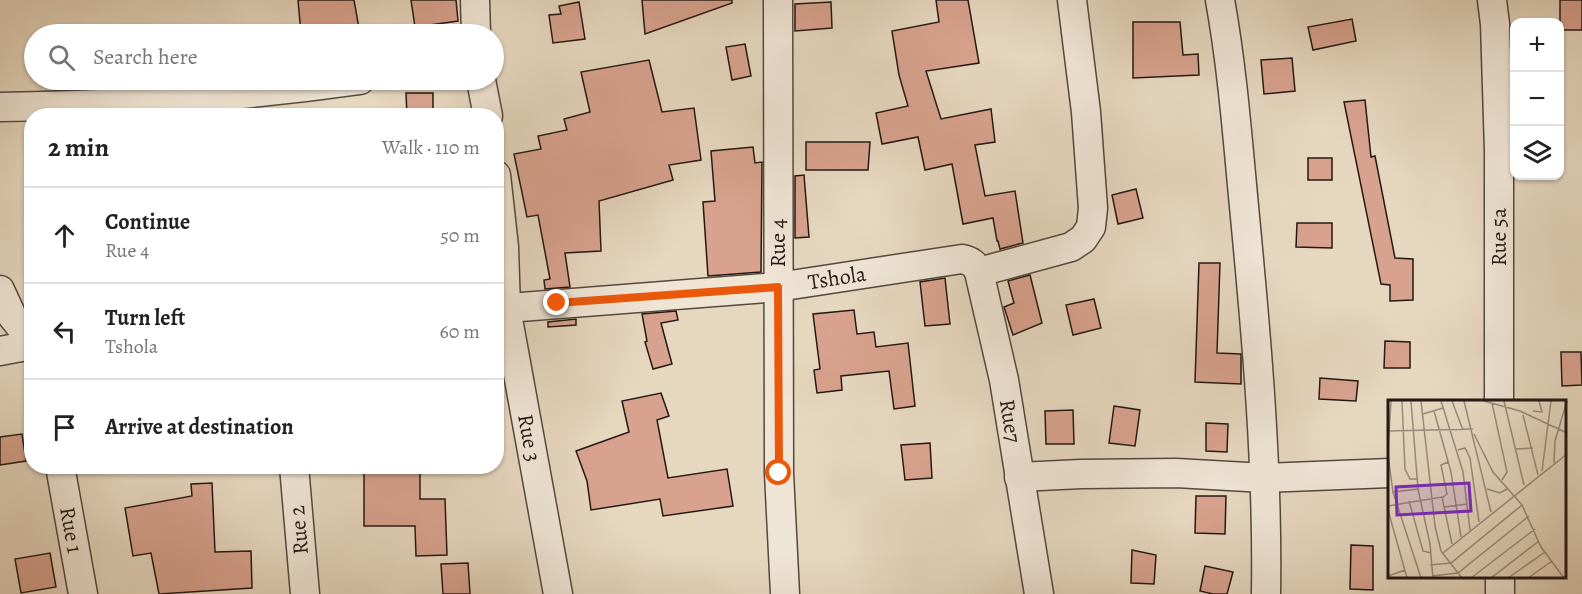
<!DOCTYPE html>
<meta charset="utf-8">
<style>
body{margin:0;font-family:Alegreya,serif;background:#f2f2f2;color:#222}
.controls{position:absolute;right:18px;top:18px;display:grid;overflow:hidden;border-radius:12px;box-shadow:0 2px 4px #0004}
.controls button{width:54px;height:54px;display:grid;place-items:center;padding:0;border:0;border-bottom:2px solid #e0e0e0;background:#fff;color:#222;font:30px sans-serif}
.stop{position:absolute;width:18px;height:18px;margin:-14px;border:4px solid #ea580c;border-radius:50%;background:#fff}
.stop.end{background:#ea580c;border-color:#fff;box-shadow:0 2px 6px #0008}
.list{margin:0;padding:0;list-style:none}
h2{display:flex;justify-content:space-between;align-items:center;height:78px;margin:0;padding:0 24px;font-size:26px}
h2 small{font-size:20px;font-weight:400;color:#767676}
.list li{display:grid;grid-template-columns:39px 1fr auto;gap:18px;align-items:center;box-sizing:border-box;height:96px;padding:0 24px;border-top:2px solid #e0e0e0}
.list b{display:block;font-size:22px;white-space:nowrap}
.list p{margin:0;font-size:20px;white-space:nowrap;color:#767676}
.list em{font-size:20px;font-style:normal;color:#767676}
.icon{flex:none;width:33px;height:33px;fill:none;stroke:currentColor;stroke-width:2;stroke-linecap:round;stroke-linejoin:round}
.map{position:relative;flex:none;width:1582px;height:594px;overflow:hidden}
.search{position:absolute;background:#fff;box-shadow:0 2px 4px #0004;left:24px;top:24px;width:480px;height:66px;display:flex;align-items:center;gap:15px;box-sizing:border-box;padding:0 21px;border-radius:33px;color:#767676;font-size:22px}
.panel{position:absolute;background:#fff;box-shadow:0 2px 4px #0004;left:24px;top:108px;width:480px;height:366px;border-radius:24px}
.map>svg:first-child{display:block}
</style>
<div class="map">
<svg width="1582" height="594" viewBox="0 0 1582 594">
<rect width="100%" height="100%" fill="#e6d7bf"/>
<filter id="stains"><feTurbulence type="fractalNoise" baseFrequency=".00333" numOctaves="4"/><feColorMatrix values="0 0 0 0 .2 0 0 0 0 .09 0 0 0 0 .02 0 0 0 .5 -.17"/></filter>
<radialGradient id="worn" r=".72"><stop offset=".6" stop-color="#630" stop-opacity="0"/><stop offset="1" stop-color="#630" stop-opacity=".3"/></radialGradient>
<g fill="#d8a28e" stroke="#241814" stroke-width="1.5">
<path d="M 298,0 L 354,0 L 360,34 L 301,34 Z"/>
<path d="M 411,0 L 456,0 L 458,21 L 415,27 Z"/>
<path d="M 642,0 L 732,0 L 732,3 L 645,34 Z"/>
<path d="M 936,0 L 968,0 L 979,63 L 926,71 L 941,119 L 991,109 L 995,142 L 975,145 L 985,196 L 1015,191 L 1023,243 L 1000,249 L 998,241 L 997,241 L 993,218 L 963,224 L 952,164 L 925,170 L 918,137 L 882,144 L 876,113 L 908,106 L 899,75 L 892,31 L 939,22 Z"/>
<rect x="1560" y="0" width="22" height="30"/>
<path d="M 579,2 L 585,39 L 553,43 L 549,15 L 561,14 L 559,6 Z"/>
<path d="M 831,2 L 832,28 L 795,31 L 795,4 Z"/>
<path d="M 1352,19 L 1356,41 L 1313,50 L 1308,27 Z"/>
<path d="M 1133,22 L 1180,22 L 1183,55 L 1198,54 L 1199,75 L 1133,78 Z"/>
<path d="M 745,44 L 751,76 L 732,80 L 726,47 Z"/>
<path d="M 1292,58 L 1295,91 L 1264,94 L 1261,60 Z"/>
<path d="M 649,60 L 662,112 L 694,108 L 701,160 L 669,165 L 673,180 L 599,201 L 601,251 L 565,253 L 570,287 L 545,289 L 544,280 L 550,279 L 538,215 L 527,217 L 514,154 L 541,149 L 538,136 L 567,130 L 564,119 L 590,112 L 581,72 Z"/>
<path d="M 406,93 L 433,93 L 433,116 L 407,116 Z"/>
<path d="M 1365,100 L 1371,157 L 1375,156 L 1395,258 L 1413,259 L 1413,300 L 1390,301 L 1390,285 L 1381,284 L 1344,102 Z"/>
<path d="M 806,142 L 870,142 L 868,170 L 806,170 Z"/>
<path d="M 753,147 L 755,163 L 762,162 L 761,272 L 708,276 L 703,202 L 715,201 L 711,151 Z"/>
<rect x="1308" y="158" width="24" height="22"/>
<path d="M 804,175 L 809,237 L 795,238 L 795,176 Z"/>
<path d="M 1136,189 L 1143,218 L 1118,224 L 1112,195 Z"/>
<path d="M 1297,223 L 1332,223 L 1332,248 L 1296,247 Z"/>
<path d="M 1199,263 L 1220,263 L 1217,353 L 1241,354 L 1241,384 L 1195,382 Z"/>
<path d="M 1030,275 L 1042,323 L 1013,335 L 1004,307 L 1014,303 L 1008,281 Z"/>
<path d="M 945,278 L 950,324 L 925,326 L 920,282 Z"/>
<path d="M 1094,299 L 1101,328 L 1073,335 L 1066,305 Z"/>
<path d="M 854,310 L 857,334 L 874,332 L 876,347 L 908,343 L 915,406 L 894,409 L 889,371 L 841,376 L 842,390 L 817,393 L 814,370 L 820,369 L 813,314 Z"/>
<path d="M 676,311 L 678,320 L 661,323 L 672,364 L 653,369 L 645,342 L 647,341 L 642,314 Z"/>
<path d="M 576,319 L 576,325 L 548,327 L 548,322 Z"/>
<path d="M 1385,341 L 1410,342 L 1410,368 L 1384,368 Z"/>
<path d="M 1561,352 L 1581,352 L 1582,385 L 1562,386 Z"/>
<path d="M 1320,378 L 1358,381 L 1356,401 L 1319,399 Z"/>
<path d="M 661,393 L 669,416 L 657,420 L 668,478 L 727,469 L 733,506 L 663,516 L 660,499 L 591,510 L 587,481 L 576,451 L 629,432 L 622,401 Z"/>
<path d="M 1114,406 L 1140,410 L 1135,446 L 1109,443 Z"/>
<path d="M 1073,410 L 1074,444 L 1046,444 L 1045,411 Z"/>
<path d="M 1206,423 L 1228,424 L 1227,452 L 1206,451 Z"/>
<path d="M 22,434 L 26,461 L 0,465 L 0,437 Z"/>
<path d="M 930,443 L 932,478 L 905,480 L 901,445 Z"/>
<path d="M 364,466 L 420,466 L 420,499 L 445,499 L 447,555 L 416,556 L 415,526 L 364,526 Z"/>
<path d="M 212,483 L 215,552 L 251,551 L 252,588 L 159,594 L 151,553 L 133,556 L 125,508 L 192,496 L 191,484 Z"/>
<path d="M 1196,496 L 1226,496 L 1225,534 L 1195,533 Z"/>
<path d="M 1351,545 L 1373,546 L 1373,590 L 1350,589 Z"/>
<path d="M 1132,550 L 1156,555 L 1154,584 L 1131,583 Z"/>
<path d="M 50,553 L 56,587 L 21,593 L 15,559 Z"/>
<path d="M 468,563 L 470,594 L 443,594 L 441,564 Z"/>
<path d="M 1205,566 L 1233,572 L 1227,594 L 1213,594 L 1200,591 Z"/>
</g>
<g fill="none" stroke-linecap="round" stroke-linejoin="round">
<g stroke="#54483f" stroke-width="31">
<g id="street">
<path d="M 475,0 L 476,34"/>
<path d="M 778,0 L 779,473 L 785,594"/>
<path d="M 1220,0 C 1233,72 1238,145 1245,217 C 1257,343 1268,468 1266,594"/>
<path d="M 1492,0 L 1495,24 L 1499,151 L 1499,402"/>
<path d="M 481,80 L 488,116"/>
<path d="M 0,107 C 120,105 241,97 360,80"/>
<path d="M 496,175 L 504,247 L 506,308 L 558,594"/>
<path d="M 979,272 L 1071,247 L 1083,239 L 1091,227 L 1093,208 L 1086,112 L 1072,0"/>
<path d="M 0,290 L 12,316 L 32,341"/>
<path d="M 496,309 L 778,287 L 962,259 C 971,261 975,264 979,272 L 1004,380 L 1039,594"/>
<path d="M 0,351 L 32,345"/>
<path d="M 60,466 L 83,594"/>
<path d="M 294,466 L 305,594"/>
<path d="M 1019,477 L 1081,474 L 1176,473 L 1265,478 L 1390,473"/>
<path d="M 1500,578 L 1500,594"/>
</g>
</g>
<use href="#street" stroke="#efe5d5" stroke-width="28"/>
</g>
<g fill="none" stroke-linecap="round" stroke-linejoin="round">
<path stroke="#ea580c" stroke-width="8" d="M 557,303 L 778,287 L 779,473"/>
</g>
<g text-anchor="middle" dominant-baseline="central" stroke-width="4.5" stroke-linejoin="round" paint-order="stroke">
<g font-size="22" fill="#241814" stroke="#efe5d5">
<text transform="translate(1499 237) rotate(-90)">Rue 5a</text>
<text transform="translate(778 243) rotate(-90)">Rue 4</text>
<text transform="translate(837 278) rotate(-9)">Tshola</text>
<text transform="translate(1010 421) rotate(81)">Rue7</text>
<text transform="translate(529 438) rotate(80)">Rue 3</text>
<text transform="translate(71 530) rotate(80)">Rue 1</text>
<text transform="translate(299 530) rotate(-95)">Rue 2</text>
</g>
</g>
<g transform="translate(1388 400)">
<rect width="178" height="178" fill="#e6d7bf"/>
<path fill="none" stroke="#988b7b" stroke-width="1.5" d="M 14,1 L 17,69 L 22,79 L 30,79M 23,1 L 30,89 L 42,144 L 45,178M 33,1 L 47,126 L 53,151 L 74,178M 53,1 L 75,72 L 82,130M 64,1 L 75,30M 76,1 L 103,112M 96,1 L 132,11 L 179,33M 116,1 L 136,85M 104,3 L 119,72 L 114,80M 46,11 L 63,72 L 73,137M 145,11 L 154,12 L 151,1M 35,14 L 55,8M 135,15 L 150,75M 0,31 L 85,29M 86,34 L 105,72 L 134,105 L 153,147 L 176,178M 0,49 L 3,1M 127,49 L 145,48M 70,50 L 77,48 L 82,58 L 91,122M 0,55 L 5,92 L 33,178M 166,63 L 167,41 L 179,1M 154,71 L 163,1M 99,89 L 112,93 L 119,89M 5,92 L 30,89M 54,98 L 59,94 L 53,65 L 60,62M 21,101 L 35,151 L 43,153M 0,106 L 54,97 L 64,144M 56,107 L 79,104M 0,110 L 19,178M 55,153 L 179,54M 42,165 L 63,163 L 134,105M 0,176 L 17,170M 44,176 L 70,173 L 141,116M 83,178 L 147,129M 103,178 L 151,141M 120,178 L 157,152M 140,178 L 164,161"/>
<path fill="#7b2cbf" fill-opacity="0.15" stroke="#7b2cbf" stroke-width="3" d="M 81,83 L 83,111 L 9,115 L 8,87 Z"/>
<rect width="178" height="178" fill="none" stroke="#241814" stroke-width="3"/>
</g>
<rect width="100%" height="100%" filter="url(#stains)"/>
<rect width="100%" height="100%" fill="url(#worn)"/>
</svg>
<div class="controls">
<button>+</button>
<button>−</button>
<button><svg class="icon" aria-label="layers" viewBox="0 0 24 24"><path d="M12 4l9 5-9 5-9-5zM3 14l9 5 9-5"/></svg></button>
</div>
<div class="stop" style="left:779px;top:473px"></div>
<div class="stop end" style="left:557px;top:303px"></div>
<div class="search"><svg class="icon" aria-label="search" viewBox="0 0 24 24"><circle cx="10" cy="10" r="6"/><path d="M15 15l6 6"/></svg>Search here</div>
<section class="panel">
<h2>2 min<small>Walk · 110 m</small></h2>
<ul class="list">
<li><svg class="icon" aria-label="ahead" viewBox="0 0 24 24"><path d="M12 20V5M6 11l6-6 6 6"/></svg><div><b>Continue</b><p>Rue 4</p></div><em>50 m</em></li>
<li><svg class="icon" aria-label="left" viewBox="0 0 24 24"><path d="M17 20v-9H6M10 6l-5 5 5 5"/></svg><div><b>Turn left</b><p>Tshola</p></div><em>60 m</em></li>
<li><svg class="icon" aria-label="arrive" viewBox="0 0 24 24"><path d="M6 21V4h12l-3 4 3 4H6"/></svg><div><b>Arrive at destination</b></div></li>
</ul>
</section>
</div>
